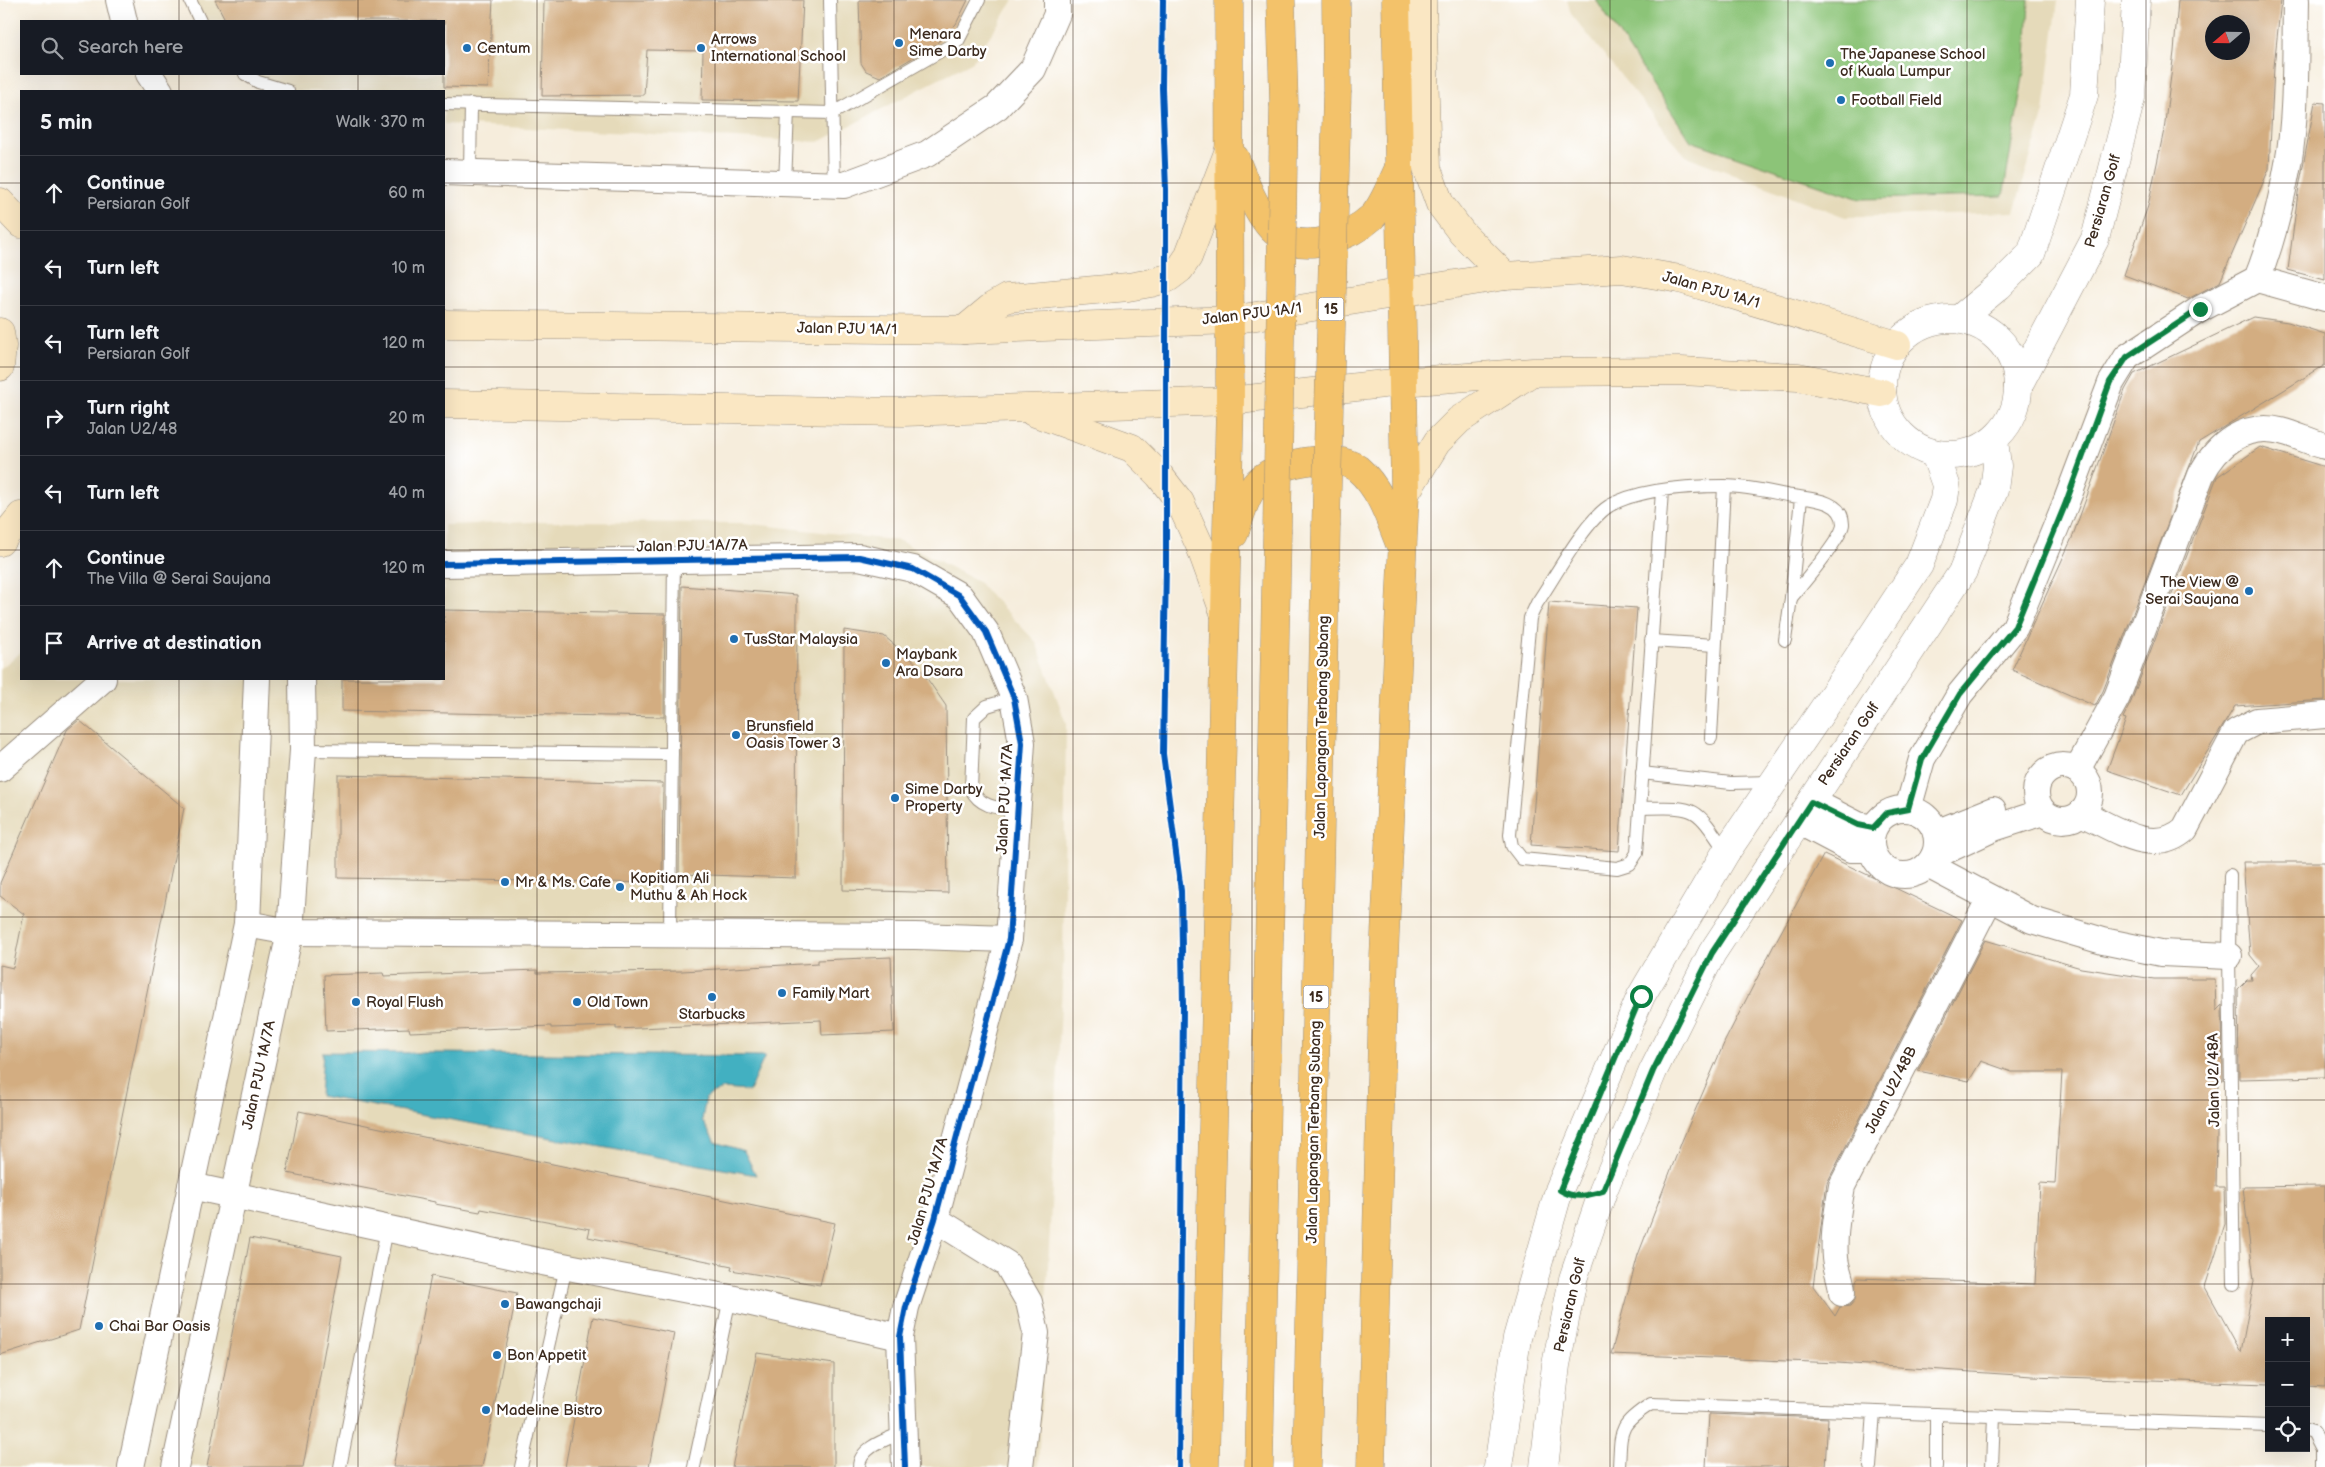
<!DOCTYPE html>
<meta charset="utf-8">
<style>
body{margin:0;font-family:"Balsamiq Sans",sans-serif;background:#242831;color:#f1f3f6}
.controls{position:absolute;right:15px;bottom:15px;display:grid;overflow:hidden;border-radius:0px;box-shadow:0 5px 20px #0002}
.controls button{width:45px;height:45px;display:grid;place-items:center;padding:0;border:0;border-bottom:1px solid #363941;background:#171b24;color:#f1f3f6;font:25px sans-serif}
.compass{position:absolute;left:2205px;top:15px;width:45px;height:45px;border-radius:50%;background:#171b24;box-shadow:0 5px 20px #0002;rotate:250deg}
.stop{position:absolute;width:15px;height:15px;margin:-11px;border:4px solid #0b8043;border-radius:50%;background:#fff}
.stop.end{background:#0b8043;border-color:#fff;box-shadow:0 1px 5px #0008}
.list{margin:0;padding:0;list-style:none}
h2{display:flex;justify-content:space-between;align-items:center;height:65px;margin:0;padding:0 20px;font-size:21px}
h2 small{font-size:16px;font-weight:400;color:#9ea1a6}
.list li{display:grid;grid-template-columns:32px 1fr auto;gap:15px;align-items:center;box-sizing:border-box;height:75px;padding:0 20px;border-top:1px solid #363941}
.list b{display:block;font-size:19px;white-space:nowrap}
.list p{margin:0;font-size:16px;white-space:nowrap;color:#9ea1a6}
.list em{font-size:16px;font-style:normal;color:#9ea1a6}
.icon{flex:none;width:28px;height:28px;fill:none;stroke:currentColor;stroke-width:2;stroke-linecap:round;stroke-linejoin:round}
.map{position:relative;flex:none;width:2325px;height:1467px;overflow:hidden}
.search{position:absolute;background:#171b24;box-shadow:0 5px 20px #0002;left:20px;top:20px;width:425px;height:55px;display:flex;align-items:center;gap:12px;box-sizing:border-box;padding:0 18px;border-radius:0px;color:#9ea1a6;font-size:19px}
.panel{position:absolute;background:#171b24;box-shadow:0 5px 20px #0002;left:20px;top:90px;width:425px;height:590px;border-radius:0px}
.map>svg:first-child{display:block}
</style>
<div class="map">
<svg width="2325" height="1467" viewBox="0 0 2325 1467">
<rect width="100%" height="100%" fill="#fff"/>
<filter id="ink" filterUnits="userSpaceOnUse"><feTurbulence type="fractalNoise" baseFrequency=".02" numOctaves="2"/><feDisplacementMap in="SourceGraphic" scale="10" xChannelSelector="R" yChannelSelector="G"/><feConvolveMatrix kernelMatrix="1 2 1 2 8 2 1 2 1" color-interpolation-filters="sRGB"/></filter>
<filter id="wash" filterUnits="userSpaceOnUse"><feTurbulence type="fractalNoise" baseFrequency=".0096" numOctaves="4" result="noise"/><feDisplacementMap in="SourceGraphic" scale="20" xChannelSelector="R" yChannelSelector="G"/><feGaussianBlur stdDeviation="1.12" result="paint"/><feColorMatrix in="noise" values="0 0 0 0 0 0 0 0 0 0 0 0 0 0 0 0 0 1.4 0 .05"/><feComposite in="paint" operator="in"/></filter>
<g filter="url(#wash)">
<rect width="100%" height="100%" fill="#f6eddc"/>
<g fill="#e5daba">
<path d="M 186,0 L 1014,0 L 973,61 L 819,142 L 444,124 L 444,91 L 295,91 L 234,74 L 444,74 L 444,21 L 193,21 Z"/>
<path d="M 1567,0 L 2058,0 L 2044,112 L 2014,212 L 1845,217 L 1686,156 L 1571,14 Z"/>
<path d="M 533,522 L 744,523 L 900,541 L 977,581 L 1036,642 L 1066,723 L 1063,966 L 1038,1467 L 0,1467 L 0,669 L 21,652 L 21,679 L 444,679 L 444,525 Z"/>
</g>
<path fill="#8cc478" stroke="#64774b" d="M 1596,0 L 2029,0 L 2026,59 L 2003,196 L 1860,199 L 1691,141 Z"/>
<path fill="#43b0c1" stroke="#3f6d70" d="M 323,1052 L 765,1056 L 749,1091 L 722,1089 L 706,1097 L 702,1120 L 715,1142 L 744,1151 L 756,1175 L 320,1096 Z"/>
<g id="blocks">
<g fill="#d3ad81" fill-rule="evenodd">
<path d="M 215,0 L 493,0 L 488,88 L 444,87 L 444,21 L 226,21 Z"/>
<path d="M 544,0 L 803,0 L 798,101 L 702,100 L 703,51 L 647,50 L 644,95 L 542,96 Z"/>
<path d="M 859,0 L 968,0 L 956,24 L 936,44 L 880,77 L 866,71 L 861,63 Z"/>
<path d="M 2178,0 L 2281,0 L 2274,67 L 2269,169 L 2220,282 L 2188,299 L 2124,275 L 2148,206 L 2164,130 L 2174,52 ZM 2212,22 L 2242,22 L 2242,52 L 2212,52 Z"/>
<path d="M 2315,102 L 2325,103 L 2325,280 L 2288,270 L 2298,193 Z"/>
<path d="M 2253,317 L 2288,322 L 2325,334 L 2325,365 L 2199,442 L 2103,691 L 2095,706 L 2012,670 L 2072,538 L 2125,390 L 2134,374 Z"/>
<path d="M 2260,447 L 2325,467 L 2325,700 L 2235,706 L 2181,795 L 2107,770 L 2126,719 L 2123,718 L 2131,702 L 2215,482 L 2217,477 Z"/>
<path d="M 682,586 L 797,595 L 796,878 L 679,874 Z"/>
<path d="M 1549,602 L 1637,608 L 1619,851 L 1531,845 Z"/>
<path d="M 444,610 L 665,614 L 664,717 L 342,711 L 342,679 L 444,679 Z"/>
<path d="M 844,630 L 884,636 L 917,664 L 946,706 L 948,893 L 843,890 Z"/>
<path d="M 79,720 L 184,808 L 79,1330 L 0,1355 L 0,965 L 13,968 L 24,914 L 0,896 L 0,883 L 67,730 Z"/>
<path d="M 338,775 L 663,783 L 662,883 L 338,878 Z"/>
<path d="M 1824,854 L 1962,920 L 1827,1183 L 1813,1286 L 1835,1316 L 1840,1307 L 1850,1306 L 1855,1300 L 1856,1281 L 1858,1278 L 2035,1284 L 2040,1183 L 2055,1184 L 2062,1072 L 2012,1072 L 1981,1061 L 1969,1081 L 1918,1071 L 1985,940 L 2081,968 L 2154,979 L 2215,979 L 2216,1011 L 2222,1005 L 2223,1080 L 2218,1080 L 2216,1187 L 2224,1187 L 2225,1224 L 2205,1287 L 2241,1352 L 2254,1281 L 2243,1187 L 2325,1186 L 2325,1387 L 2306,1386 L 2306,1321 L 2269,1321 L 2269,1384 L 2032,1376 L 1838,1363 L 1611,1354 L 1638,1255 L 1682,1141 L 1725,1041 L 1774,945 Z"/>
<path d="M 2243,862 L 2325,862 L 2325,1077 L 2239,1079 L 2238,989 L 2247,980 L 2252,980 L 2251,975 L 2259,966 L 2250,955 Z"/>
<path d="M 891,957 L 894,1032 L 822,1035 L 821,1020 L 616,1029 L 616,1026 L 551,1028 L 551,1026 L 410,1032 L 409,1028 L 326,1031 L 324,975 L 383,973 L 384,976 L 537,970 L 537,973 L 682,971 L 818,963 L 818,960 Z"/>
<path d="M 299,1111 L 835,1223 L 820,1285 L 731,1270 L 732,1266 L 588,1237 L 590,1229 L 481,1209 L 480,1212 L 435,1204 L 435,1202 L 287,1173 Z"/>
<path d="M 250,1238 L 342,1256 L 303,1467 L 207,1467 Z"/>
<path d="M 431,1276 L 517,1293 L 482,1467 L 393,1467 Z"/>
<path d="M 593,1317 L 674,1333 L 649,1467 L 565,1467 Z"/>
<path d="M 757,1353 L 834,1364 L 834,1467 L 732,1467 Z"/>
<path d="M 1709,1414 L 1828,1418 L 1825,1467 L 1706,1467 Z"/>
</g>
</g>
</g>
<g filter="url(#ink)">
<use href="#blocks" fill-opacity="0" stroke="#988c7d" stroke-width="1"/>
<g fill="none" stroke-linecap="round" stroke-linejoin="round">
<g stroke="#988c7d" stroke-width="14">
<g id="service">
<path d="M 190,0 L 200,21"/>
<path d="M 830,0 L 834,186"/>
<path d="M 245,74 L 258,82 L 288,91"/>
<path d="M 444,104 L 833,113 L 958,41 L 979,0"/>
<path d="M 470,173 L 471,104"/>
<path d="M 785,183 L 788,111"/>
<path d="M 1662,491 L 1637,853 L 1630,864 L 1617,868 L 1522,859 L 1512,846 L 1510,835 L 1530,618 L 1537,603 C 1555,577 1584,522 1609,506 C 1638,489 1691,486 1724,486 C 1747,486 1770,492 1792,496 C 1809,499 1843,499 1843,524 C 1843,537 1802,585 1791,598 L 1801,498"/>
<path d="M 1785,640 L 1791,598"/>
<path d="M 1651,641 L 1715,645"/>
<path d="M 1014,698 L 987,706 L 974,718 L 971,789 C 980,808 999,808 1017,810"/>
<path d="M 1711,738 L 1724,486"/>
<path d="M 303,750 L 672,754"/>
<path d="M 1642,773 L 1731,783 L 1771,782"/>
<path d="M 1640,808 C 1697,807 1694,804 1726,852"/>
<path d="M 2230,875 L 2229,956 L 2234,1284"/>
<path d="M 670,934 L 674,558"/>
<path d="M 1936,1414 L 1936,1467"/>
<path d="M 2306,1430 L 2313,1432 L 2322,1449 L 2322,1467"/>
<path d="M 340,1467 L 387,1229"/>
<path d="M 521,1467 L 566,1267"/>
<path d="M 694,1467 L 730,1298"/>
<path d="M 859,1467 C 859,1447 888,1439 904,1432"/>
<path d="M 1619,1467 C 1621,1430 1618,1425 1651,1404 L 2269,1426"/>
<path d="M 1870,1467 L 1874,1412"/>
<path d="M 1992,1467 L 1994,1416"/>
</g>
</g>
<g stroke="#988c7d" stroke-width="28">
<g id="minor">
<path d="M 119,0 L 124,21"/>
<path d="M 149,74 L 160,91"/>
<path d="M 444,172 L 844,185 L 927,154 L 997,107 L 1033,69 L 1057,14 L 1057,0"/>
<path d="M 2257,279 L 2325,298"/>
<path d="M 444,564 L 859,557 L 913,569 L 960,596 L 986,632 L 1014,698 L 1022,743 L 1009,939 L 935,1219 L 906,1307 L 900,1337 L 905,1467"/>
<circle cx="2063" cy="793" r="27"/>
<path d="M 0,769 L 103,679"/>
<path d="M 2077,770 L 2117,697 L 2201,475 C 2217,444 2245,422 2281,431 C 2296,435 2310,442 2325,446"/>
<path d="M 1811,801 L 1858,825 L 1873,828"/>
<circle cx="1904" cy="842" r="33"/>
<path d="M 1908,809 L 1922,759 L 1960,694 L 2015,627 L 2065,505 L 2111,383 L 2127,357 L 2200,309 L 2257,279 C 2272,242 2281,203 2288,164 C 2297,115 2295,51 2296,0"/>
<path d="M 2081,813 C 2113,827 2153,858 2185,829 L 2236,732 L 2257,721 L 2325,715"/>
<path d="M 1798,821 L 1851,849 L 1871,849"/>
<path d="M 1936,833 L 1993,810"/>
<path d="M 1934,856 L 1994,828 L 2043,812"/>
<path d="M 1928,865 L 2032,920 L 2103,941 L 2161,953 L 2229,956"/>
<path d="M 247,924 L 290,932 L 915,936 L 1009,939"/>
<path d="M 191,1186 L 537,1261 L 730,1298 L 900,1337"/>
<path d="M 935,1219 L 1007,1264 L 1029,1302 L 1036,1333 L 1020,1467"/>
<path d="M 1842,1293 C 1842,1280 1836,1270 1835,1258 C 1833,1233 1838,1210 1842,1186 L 1990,898"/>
<path d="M 131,1467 L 247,924 L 257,679"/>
<path d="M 175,1467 L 290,932 L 303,750 L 302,679"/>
</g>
</g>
<g stroke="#988c7d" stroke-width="29">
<g id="tertiary">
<path d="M 1959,319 L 1999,286 L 2031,254 L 2084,95 L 2090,0"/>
<circle cx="1950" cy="387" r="68"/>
<path d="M 2018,386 L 2095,239 L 2131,98 L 2136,0"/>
<path d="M 1498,1467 L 1517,1338 L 1559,1190 L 1641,996 L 1726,852 L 1839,686 L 1919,565 L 1944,500 L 1946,485 L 1935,454"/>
<path d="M 1544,1467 L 1556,1365 L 1573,1279 L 1603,1191 L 1653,1071 L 1712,953 L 1963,571 L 1994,490 L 1997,466 L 1994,440"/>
</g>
</g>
<g stroke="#988c7d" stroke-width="29">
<g id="secondary">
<path d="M 1422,0 L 1427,168 L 1440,204 L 1462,233 L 1505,276"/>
<path d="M 0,202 L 21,224"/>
<path d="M 444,324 L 964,330 L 1231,320 L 1505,276 L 1622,269 L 1680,279 L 1897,345"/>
<path d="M 964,330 L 993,306 L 1007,298 L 1128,287 L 1151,283 L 1168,278 L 1180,269 L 1188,257 L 1229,150"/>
<path d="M 0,332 L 2,346 L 0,367"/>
<path d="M 444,404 L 903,412 L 1230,401 L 1402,382 L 1533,372 L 1681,371 L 1798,377 L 1882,393"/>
<path d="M 1033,412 L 1132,448 L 1159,475 L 1180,502 L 1200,546 L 1225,615"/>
<path d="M 1405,494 L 1437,442 L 1459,420 L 1529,374"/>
<path d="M 0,542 L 21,516"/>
</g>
</g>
<g stroke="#988c7d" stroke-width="29">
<g id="primary">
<path d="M 1281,0 L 1284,104"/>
<path d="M 1336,0 L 1337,91"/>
<path d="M 1235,158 C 1243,179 1261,225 1281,236 C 1308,253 1351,236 1372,217 C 1382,208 1392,182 1398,170"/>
<path d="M 1234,534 C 1240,518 1244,498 1255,485 C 1273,462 1335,451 1358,469 C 1380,488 1389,517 1399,542"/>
<path d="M 1205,1467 L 1230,401 L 1229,0"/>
<path d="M 1259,1467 L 1277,532"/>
<path d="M 1307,1467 L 1326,527"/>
<path d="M 1371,1467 L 1384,957 L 1405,494 L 1396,0"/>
</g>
</g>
<use href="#service" stroke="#fff" stroke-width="12"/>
<use href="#minor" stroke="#fff" stroke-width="26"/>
<use href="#tertiary" stroke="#fff" stroke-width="28"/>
<use href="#secondary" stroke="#fae7c3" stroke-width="28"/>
<use href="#primary" stroke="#f3c26a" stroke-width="28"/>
<g stroke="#988c7d" stroke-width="29" stroke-linecap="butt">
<g id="primary-bridge">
<path d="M 1326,527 L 1337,91"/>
<path d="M 1277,532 L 1284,104"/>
</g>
</g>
<use href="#primary-bridge" stroke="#f3c26a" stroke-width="28"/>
<g stroke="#fff" stroke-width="9">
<g id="cycleway">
<path d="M 1163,0 L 1162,88 L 1166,189 L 1166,564 L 1163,754 L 1181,891 L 1183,1005 L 1179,1467"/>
<path d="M 444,564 L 859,557 L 913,569 L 960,596 L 986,632 L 1014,698 L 1022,743 L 1009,939 L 935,1219 L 906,1307 L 900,1337 L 905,1467"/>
</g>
</g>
<use href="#cycleway" stroke="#0057b8" stroke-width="6"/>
</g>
</g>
<g fill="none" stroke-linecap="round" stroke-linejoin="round" filter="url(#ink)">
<path stroke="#0b8043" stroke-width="6" d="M 1641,996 L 1560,1190 C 1574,1199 1587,1196 1603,1191 L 1653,1071 L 1712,953 L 1811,802 L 1858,825 L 1873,828 L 1887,813 L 1908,809 L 1922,759 L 1960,694 L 2015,627 L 2065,505 L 2110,382 L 2127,357 L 2200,309"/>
</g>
<path fill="none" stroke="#3b2a1e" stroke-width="1" stroke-opacity="0.55" d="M 179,0 L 179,21M 358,0 L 358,21M 537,0 L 537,1467M 715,0 L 715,1467M 894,0 L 894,1467M 1073,0 L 1073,1467M 1252,0 L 1252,1467M 1431,0 L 1431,1467M 1610,0 L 1610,1467M 1788,0 L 1788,1467M 1967,0 L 1967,1467M 2146,0 L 2146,1467M 179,74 L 179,91M 358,74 L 358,91M 0,183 L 21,183M 444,183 L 2325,183M 0,367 L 21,367M 444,367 L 2325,367M 0,550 L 21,550M 444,550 L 2325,550M 179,679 L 179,1467M 358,679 L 358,1467M 0,734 L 2325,734M 0,917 L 2325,917M 0,1100 L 2325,1100M 0,1284 L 2325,1284"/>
<g fill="#1f6fb2" stroke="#fff" stroke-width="2">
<circle cx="899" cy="43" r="5"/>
<circle cx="467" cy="48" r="5"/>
<circle cx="701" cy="48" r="5"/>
<circle cx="1830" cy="63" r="5"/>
<circle cx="1841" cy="100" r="5"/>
<circle cx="2249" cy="591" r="5"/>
<circle cx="734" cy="639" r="5"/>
<circle cx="886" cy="663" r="5"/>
<circle cx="736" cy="735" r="5"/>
<circle cx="895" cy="798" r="5"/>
<circle cx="505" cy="882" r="5"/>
<circle cx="620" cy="887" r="5"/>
<circle cx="782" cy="993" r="5"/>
<circle cx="712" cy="997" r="5"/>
<circle cx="356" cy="1002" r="5"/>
<circle cx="577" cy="1002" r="5"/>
<circle cx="505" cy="1304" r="5"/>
<circle cx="99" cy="1326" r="5"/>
<circle cx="497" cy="1355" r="5"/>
<circle cx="486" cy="1410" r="5"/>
</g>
<g text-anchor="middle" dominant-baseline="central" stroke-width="5" stroke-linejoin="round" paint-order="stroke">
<g fill="#fff" stroke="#766a62" stroke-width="1">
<rect x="1318.5" y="297.5" width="25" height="23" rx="4"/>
<rect x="1303.5" y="985.5" width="25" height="23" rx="4"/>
</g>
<g font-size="14" font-weight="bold" fill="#3b2a1e">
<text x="1331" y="309">15</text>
<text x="1316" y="997">15</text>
</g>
<g font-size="15" fill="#3b2a1e" stroke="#fff" text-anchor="start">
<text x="909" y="34">Menara<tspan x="909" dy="17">Sime Darby</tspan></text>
<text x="711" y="39">Arrows<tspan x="711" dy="17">International School</tspan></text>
<text x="477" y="48">Centum</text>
<text x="1840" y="54">The Japanese School<tspan x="1840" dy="17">of Kuala Lumpur</tspan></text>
<text x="1851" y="100">Football Field</text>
<text x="2239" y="582" text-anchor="end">The View @<tspan x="2239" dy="17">Serai Saujana</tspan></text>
<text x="744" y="639">TusStar Malaysia</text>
<text x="896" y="654">Maybank<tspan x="896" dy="17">Ara Dsara</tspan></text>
<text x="746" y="726">Brunsfield<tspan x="746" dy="17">Oasis Tower 3</tspan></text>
<text x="905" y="789">Sime Darby<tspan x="905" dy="17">Property</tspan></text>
<text x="630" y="878">Kopitiam Ali<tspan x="630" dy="17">Muthu &amp; Ah Hock</tspan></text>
<text x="515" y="882">Mr &amp; Ms. Cafe</text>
<text x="792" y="993">Family Mart</text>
<text x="366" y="1002">Royal Flush</text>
<text x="587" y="1002">Old Town</text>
<text x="712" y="1014" text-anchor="middle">Starbucks</text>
<text x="515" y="1304">Bawangchaji</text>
<text x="109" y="1326">Chai Bar Oasis</text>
<text x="507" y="1355">Bon Appetit</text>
<text x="496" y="1410">Madeline Bistro</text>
</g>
<g font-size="15" fill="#3b2a1e" stroke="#fff">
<text transform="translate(2103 201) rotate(-74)">Persiaran Golf</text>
<text transform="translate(1711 290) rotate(16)">Jalan PJU 1A/1</text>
<text transform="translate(1252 314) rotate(-7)">Jalan PJU 1A/1</text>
<text transform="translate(847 329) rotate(1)">Jalan PJU 1A/1</text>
<text transform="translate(692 546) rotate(-1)">Jalan PJU 1A/7A</text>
<text transform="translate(1322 727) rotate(-89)">Jalan Lapangan Terbang Subang</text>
<text transform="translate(1849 744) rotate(-56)">Persiaran Golf</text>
<text transform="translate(1005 799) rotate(-87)">Jalan PJU 1A/7A</text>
<text transform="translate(259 1075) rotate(-78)">Jalan PJU 1A/7A</text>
<text transform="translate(2214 1080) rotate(-91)">Jalan U2/48A</text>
<text transform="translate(1891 1090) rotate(-63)">Jalan U2/48B</text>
<text transform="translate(1314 1132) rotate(-89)">Jalan Lapangan Terbang Subang</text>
<text transform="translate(928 1191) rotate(-74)">Jalan PJU 1A/7A</text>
<text transform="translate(1570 1305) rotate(-77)">Persiaran Golf</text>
</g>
</g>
</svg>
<div class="controls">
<button>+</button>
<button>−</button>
<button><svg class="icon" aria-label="locate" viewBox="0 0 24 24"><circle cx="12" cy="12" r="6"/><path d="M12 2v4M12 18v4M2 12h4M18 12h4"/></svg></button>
</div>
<svg class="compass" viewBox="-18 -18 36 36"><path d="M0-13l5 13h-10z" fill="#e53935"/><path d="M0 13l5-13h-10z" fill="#9ea1a6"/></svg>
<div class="stop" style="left:1641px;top:996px"></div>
<div class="stop end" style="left:2200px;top:309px"></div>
<div class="search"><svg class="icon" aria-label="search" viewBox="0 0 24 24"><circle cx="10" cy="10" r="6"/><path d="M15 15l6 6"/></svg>Search here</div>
<section class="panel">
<h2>5 min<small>Walk · 370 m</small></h2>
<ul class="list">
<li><svg class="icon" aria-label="ahead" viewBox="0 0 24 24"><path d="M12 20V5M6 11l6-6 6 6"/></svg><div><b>Continue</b><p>Persiaran Golf</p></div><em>60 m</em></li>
<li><svg class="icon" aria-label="left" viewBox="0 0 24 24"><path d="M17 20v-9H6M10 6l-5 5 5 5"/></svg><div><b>Turn left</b></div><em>10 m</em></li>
<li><svg class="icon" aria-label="left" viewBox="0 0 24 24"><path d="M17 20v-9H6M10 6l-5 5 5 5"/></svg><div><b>Turn left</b><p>Persiaran Golf</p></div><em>120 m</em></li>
<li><svg class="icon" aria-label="right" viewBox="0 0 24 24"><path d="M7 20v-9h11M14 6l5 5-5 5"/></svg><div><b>Turn right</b><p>Jalan U2/48</p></div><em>20 m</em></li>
<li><svg class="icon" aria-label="left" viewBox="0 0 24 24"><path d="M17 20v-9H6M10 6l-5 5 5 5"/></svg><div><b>Turn left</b></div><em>40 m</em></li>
<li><svg class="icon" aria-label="ahead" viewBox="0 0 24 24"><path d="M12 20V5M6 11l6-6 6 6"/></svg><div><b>Continue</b><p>The Villa @ Serai Saujana</p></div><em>120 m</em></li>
<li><svg class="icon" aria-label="arrive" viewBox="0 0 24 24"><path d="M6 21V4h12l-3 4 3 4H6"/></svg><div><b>Arrive at destination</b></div></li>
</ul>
</section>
</div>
